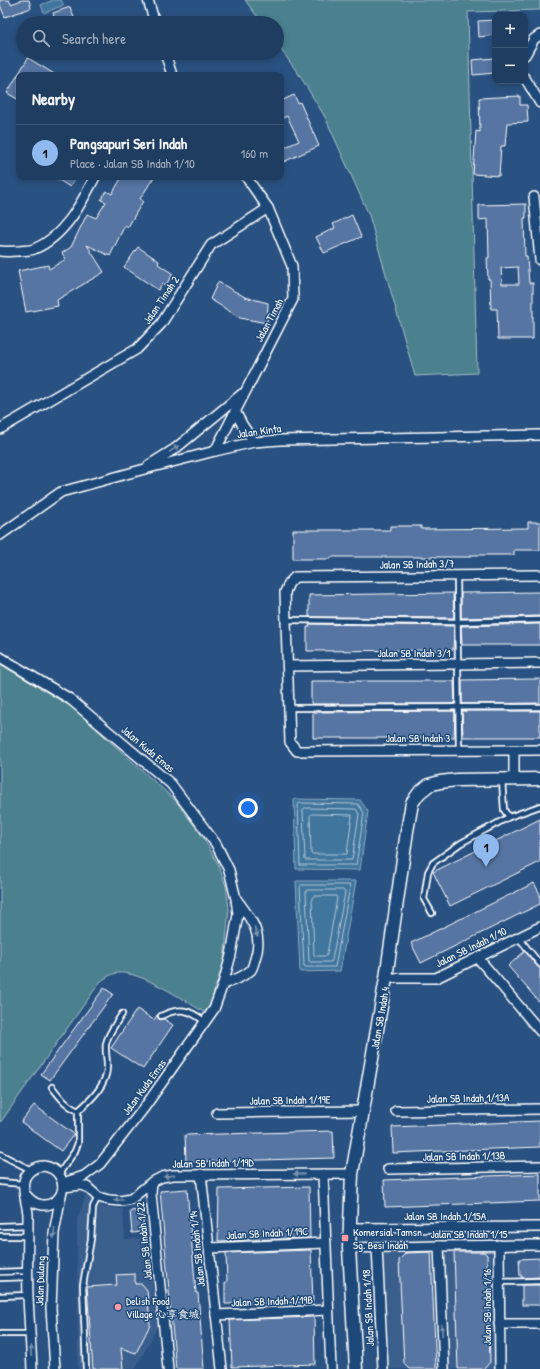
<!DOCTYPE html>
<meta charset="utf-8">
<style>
body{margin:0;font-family:"Patrick Hand","LXGW WenKai TC",sans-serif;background:#274467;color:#f1f3f6}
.controls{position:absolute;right:12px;top:12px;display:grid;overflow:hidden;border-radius:8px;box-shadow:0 2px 6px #0003}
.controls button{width:36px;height:36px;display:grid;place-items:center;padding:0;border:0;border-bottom:1px solid #3c5676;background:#1f3d61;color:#f1f3f6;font:20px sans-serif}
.you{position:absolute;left:248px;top:808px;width:14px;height:14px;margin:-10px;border:3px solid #fff;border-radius:50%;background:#1a73e8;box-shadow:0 0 0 6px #1a73e833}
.badge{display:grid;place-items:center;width:26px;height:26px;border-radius:50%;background:#90b9f0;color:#111;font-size:13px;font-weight:700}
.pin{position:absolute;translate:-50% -33px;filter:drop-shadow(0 1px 2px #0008)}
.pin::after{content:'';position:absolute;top:21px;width:14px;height:12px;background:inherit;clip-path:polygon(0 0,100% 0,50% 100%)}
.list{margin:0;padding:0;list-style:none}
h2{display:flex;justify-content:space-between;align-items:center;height:52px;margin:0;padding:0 16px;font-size:17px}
h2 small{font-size:13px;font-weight:400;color:#a1aebd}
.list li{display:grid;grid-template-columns:26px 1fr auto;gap:12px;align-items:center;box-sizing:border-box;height:56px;padding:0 16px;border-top:1px solid #3c5676}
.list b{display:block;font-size:15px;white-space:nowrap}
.list p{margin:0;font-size:13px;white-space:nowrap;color:#a1aebd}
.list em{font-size:13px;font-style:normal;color:#a1aebd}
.icon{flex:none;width:22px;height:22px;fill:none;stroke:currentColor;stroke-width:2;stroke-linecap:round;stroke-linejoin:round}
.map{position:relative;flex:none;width:540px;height:1369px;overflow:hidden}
.search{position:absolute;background:#1f3d61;box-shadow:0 2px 6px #0003;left:16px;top:16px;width:268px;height:44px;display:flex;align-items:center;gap:10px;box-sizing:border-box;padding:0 14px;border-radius:22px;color:#a1aebd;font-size:15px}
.panel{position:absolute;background:#1f3d61;box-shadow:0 2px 6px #0003;left:16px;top:72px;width:268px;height:108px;border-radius:8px}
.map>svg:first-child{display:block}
</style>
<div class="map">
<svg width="540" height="1369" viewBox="0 0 540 1369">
<rect width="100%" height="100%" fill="#295181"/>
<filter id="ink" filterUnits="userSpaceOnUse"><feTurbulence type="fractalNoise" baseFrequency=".025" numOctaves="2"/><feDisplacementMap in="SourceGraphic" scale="8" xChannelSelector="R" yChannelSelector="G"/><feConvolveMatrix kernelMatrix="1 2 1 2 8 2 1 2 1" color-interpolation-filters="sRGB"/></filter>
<g filter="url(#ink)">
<g fill="#3a5f8d">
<path d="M 86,1195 L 103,1207 L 123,1209 L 125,1239 L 148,1238 L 157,1328 L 135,1369 L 78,1369 L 77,1219 Z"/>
<path d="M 445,1250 L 493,1250 L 495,1369 L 389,1369 L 383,1252 Z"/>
</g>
<g fill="#4c808e" stroke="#a6c0c6">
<path d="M 245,0 L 540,0 L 540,10 L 468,12 L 477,373 L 415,376 L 369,215 L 325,117 L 300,76 L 277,44 L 277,23 L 262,23 Z"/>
<path d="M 0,664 L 73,708 L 175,800 L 203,837 L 218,864 L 226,886 L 229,909 L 224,961 L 207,1014 C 187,1002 140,970 117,973 C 111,974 105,978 100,982 L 0,1123 Z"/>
</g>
<g fill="#40759d" stroke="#8cacc4">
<path d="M 53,0 L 61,0 L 64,5 L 44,13 L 41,5 Z"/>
<path d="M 294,799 L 360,800 L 368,811 L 360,870 L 296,869 Z"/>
<path d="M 296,881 L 356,881 L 340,971 L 300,972 Z"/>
</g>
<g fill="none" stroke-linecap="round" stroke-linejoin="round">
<g stroke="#b3c8d8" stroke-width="1">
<path d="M 300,803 L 358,804 L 364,813 L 356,865 L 300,865 L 298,805 Z"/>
<path d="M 305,808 L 356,809 L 359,814 L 352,860 L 305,860 L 303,810 Z"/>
<path d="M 312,814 L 352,815 L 347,854 L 311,854 L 310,816 Z"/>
<path d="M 302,885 L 349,885 L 350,886 L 335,967 L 306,967 L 304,966 L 300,887 Z"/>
<path d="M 308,890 L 343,890 L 345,892 L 332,960 L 331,962 L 310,962 L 309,961 L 306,892 Z"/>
<path d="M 314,896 L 336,896 L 337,898 L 327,954 L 326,956 L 316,956 L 314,955 L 312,898 Z"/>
</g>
</g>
<g fill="#5674a2" stroke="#fff" fill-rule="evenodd">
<path d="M 0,0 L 9,0 L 11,4 L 22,0 L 29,0 L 31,8 L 5,17 L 0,5 Z"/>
<path d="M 70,7 L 76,23 L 56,23 L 53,13 Z"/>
<path d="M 495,20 L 495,35 L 479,37 L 478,21 Z"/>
<path d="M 28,58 L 56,75 L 19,75 L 19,100 L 7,93 Z"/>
<path d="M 495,58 L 495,73 L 473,75 L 472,60 Z"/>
<path d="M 294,95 L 298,103 L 300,102 L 319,146 L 281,163 L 281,149 L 299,141 L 287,116 L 281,119 L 281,101 Z"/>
<path d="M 520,96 L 520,105 L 527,105 L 528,122 L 507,123 L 505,146 L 501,146 L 499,176 L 473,174 L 476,131 L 480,132 L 479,98 Z"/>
<path d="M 54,177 L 76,177 L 70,187 Z"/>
<path d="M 122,177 L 154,177 L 140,199 L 143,201 L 128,227 L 125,225 L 110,256 L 87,245 L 104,272 L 57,300 L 58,306 L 26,312 L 18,271 L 48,265 L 49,269 L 66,259 L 62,253 L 71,247 L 87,214 L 96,218 L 106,202 L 101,200 L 106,191 L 112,194 Z"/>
<path d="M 526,204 L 526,218 L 524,218 L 525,256 L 527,256 L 529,283 L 533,283 L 533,339 L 498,339 L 497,309 L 491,309 L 490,279 L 488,279 L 487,258 L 489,258 L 488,219 L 479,220 L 479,205 ZM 518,267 L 519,284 L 502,284 L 501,268 Z"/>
<path d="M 352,215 L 361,237 L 324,253 L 316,237 L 335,228 L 333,224 Z"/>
<path d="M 138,247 L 159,261 L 158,264 L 173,274 L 165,286 L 162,284 L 158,290 L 124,267 Z"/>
<path d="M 218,282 L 245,297 L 268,303 L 267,323 L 240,318 L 210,299 Z"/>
<path d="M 528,522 L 540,522 L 540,550 L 514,550 L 514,555 L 470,555 L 470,557 L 331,557 L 331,559 L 293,559 L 293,530 L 390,530 L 390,526 L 421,526 L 421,529 L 528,528 Z"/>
<path d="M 540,592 L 540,616 L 461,618 L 461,593 Z"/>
<path d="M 453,593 L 454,618 L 309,617 L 309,595 Z"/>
<path d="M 309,624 L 454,626 L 453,650 L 307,651 L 307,627 L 310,627 Z"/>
<path d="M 540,624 L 540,645 L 462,645 L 461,626 Z"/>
<path d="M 540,679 L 540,703 L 462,704 L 462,680 Z"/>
<path d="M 311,681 L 454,681 L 455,704 L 313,704 L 311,703 Z"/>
<path d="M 455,711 L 454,738 L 313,738 L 313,712 Z"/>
<path d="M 462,711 L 540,711 L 540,737 L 463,737 Z"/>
<path d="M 540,819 L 540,862 L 450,906 L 433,872 Z"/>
<path d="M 534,883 L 540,894 L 540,904 L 421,963 L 411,943 Z"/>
<path d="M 525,951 L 537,966 L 540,968 L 540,1003 L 508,966 Z"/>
<path d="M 104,988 L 113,994 L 50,1080 L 41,1074 Z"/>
<path d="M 137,1009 L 154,1020 L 157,1015 L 159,1019 L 164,1019 L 173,1025 L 143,1069 L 111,1048 Z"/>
<path d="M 34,1105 L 74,1134 L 61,1151 L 21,1122 Z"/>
<path d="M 540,1121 L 540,1147 L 393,1153 L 392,1127 Z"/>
<path d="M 333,1131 L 334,1158 L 186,1162 L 185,1135 Z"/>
<path d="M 540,1174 L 540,1201 L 385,1207 L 384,1180 Z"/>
<path d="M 309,1187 L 310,1238 L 218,1241 L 219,1189 Z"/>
<path d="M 187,1189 L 196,1293 L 198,1293 L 204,1369 L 176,1369 L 160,1191 Z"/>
<path d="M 142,1210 L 144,1232 L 132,1233 L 130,1211 Z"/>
<path d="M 311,1250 L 313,1302 L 225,1304 L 225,1282 L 227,1282 L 226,1253 Z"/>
<path d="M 431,1252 L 436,1369 L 409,1369 L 404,1364 L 399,1260 L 406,1253 Z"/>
<path d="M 454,1252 L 484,1252 L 487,1255 L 490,1362 L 484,1369 L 458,1369 Z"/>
<path d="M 540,1258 L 540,1277 L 522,1278 L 522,1276 L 520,1276 L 519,1259 Z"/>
<path d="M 135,1274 L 135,1284 L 142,1284 L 147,1290 L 150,1325 L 136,1353 L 121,1348 L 123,1369 L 93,1369 L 87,1287 L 117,1285 L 116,1275 Z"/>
<rect x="522" y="1285" width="18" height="20"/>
<path d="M 314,1317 L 315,1364 L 232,1367 L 230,1320 Z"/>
</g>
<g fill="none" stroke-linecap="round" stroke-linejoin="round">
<g stroke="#fff" stroke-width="8">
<g id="service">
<path d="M 457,576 L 459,750"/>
<path d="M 286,620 L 457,622 L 540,620"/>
<path d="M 289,708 L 540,707"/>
<path d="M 502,780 L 504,810 L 509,817 L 540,806"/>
<path d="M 432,913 L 424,899 L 428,872 L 433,863 L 461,843 L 509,817"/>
<path d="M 518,937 L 540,964"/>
<path d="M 161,1016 C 180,1007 189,1009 205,1022"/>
<path d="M 52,1087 C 61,1098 65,1105 78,1111 C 91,1100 108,1084 107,1065 C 107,1058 105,1051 106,1044 C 108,1033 116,1024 122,1014"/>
<path d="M 0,1154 L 31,1170"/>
<path d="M 59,1174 L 75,1151 L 78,1143 L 78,1111"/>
<path d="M 0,1182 L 23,1184"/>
<path d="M 0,1226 L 28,1225"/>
<path d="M 0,1236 L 28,1236"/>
<path d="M 0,1272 L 28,1271"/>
<path d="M 0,1278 L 28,1277"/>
<path d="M 499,1282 L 540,1281"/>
<path d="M 0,1296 L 28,1295"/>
<path d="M 0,1334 L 31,1334"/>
<path d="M 86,1369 L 83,1285 L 91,1239 L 93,1207 L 98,1197"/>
</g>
</g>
<g stroke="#fff" stroke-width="12">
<g id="minor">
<path d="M 148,0 L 155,23"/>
<path d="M 165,53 L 172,75"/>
<path d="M 525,55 L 534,39 L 540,35"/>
<path d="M 525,78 L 540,103"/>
<path d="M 534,197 L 540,260"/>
<path d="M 0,251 C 6,252 12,251 19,251 C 23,250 29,251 34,249 C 64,237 81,204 95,177"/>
<path d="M 235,411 L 243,426 L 254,442"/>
<path d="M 0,429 L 137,349 L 161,324 L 211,245 L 268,208"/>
<path d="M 215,451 L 293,299 L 292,266 L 268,208 L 246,177"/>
<path d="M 149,465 L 176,448 L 242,394"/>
<path d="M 0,535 L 61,492 L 141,470 L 215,451 L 254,442 L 280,440 L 540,435"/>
<path d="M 540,575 L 295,577 L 289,583 L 285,592 L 290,742 L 297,751 L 540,750"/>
<path d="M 0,657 L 70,699 L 171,784 L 216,844 L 229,870 L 236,899 L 238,914 L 231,955 L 223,984 L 214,1009 L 144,1108 L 100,1164 L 84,1176 L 63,1183"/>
<path d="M 288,666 L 540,663"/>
<path d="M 514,751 L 514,779"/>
<path d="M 478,958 L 540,1031"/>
<path d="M 386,978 L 436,978 L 540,927"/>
<path d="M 223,984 C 232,981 244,977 251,970 C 253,967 254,962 255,959 C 264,934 251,919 237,900"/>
<path d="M 396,1111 L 540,1109"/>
<path d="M 217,1113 L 364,1111"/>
<path d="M 388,1169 L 540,1166"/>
<path d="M 201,1174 L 222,1369"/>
<path d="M 323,1174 L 331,1369"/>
<path d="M 152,1182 L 151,1194 L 168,1369"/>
<path d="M 63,1187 L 81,1185 L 87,1187 L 98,1197 L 109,1200 L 121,1201 L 131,1199 L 152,1182 L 162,1177 L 173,1175 L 352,1174"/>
<path d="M 26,1195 C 45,1219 73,1195 59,1175 C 56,1170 50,1167 44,1166 C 35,1166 26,1172 24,1181 C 22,1189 27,1204 28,1214 C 28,1241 27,1269 28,1296 C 29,1320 31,1345 32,1369"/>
<path d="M 350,1228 L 540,1227"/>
<path d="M 499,1245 L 500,1369"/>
<path d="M 439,1246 L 444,1369"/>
<path d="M 377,1247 L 383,1369"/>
<path d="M 209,1248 L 325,1243"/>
<path d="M 349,1248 L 439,1246 L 540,1245"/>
<path d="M 216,1315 L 328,1310"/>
<path d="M 499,1324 L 540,1324"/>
<path d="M 55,1369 L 51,1308 L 54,1233 L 61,1195"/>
</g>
</g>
<g stroke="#fff" stroke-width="15">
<path id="tertiary" d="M 356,1369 L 349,1248 L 352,1174 L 386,978 L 407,831 L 412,803 L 419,793 L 429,785 L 440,782 L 457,780 L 540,779"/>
</g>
<use href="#service" stroke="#1f4a7a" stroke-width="4.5"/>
<use href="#minor" stroke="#1f4a7a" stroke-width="9"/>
<use href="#tertiary" stroke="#1f4a7a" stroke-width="12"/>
</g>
<defs><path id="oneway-solid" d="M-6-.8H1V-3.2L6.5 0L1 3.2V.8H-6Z"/></defs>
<g fill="#7992af">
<use href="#oneway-solid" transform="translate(174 449) rotate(-35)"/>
<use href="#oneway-solid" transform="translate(256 932) rotate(73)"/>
<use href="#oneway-solid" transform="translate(299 1174) rotate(180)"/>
<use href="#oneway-solid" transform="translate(169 1176) rotate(172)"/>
<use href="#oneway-solid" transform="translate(119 1200) rotate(178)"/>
<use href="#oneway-solid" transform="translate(54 1233) rotate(96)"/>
<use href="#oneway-solid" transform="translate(442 1330) rotate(-92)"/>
<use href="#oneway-solid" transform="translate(31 1351) rotate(-93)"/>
</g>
</g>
<g fill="#ff9aa2" stroke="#1f4a7a" stroke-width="1.5">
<rect x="341" y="1234" width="8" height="8" rx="2"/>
<circle cx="118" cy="1307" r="4"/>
</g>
<g text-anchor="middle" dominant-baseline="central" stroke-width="3" stroke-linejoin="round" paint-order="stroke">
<g font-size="11" fill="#fff" stroke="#1f4a7a">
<text transform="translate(161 300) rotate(-56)">Jalan Timah 2</text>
<text transform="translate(269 320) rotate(-62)">Jalan Timah</text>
<text transform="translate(259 431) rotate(-8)">Jalan Kinta</text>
<text transform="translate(417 564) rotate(-1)">Jalan SB Indah 3/7</text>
<text x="414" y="653">Jalan SB Indah 3/1</text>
<text x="418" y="738">Jalan SB Indah 3</text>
<text transform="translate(148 749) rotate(40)">Jalan Kuda Emas</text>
<text transform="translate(471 947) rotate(-26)">Jalan SB Indah 1/10</text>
<text transform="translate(380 1018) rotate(-80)">Jalan SB Indah 4</text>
<text transform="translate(144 1087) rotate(-54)">Jalan Kuda Emas</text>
<text transform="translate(468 1098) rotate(-1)">Jalan SB Indah 1/13A</text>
<text transform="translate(290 1100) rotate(-1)">Jalan SB Indah 1/19E</text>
<text transform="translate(464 1156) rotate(-1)">Jalan SB Indah 1/13B</text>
<text transform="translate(213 1163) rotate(-1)">Jalan SB Indah 1/19D</text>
<text x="445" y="1216">Jalan SB Indah 1/15A</text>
<text transform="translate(267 1233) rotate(-3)">Jalan SB Indah 1/19C</text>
<text x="469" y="1234">Jalan SB Indah 1/15</text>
<text transform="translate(144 1241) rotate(-96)">Jalan SB Indah 1/22</text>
<text transform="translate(197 1249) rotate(-96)">Jalan SB Indah 1/14</text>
<text transform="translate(40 1281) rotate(-88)">Jalan Dulang</text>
<text transform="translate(272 1301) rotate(-2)">Jalan SB Indah 1/19B</text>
<text transform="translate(487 1307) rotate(-90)">Jalan SB Indah 1/16</text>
<text transform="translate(368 1308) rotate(-93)">Jalan SB Indah 1/18</text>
</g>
<g font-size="11" fill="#fff" stroke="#1f4a7a" text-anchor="start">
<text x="353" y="1232">Komersial Tamsn<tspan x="353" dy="13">Sg. Besi Indah</tspan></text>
<text x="126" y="1301">Delish Food<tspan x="126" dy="13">Village 心享食城</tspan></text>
</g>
</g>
</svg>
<div class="controls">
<button>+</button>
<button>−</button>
</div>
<div class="you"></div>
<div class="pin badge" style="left:486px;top:867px">1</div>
<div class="search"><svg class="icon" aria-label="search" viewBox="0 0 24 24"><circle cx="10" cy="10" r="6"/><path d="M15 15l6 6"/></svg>Search here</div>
<section class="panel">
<h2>Nearby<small></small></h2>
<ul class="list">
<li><span class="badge">1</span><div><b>Pangsapuri Seri Indah</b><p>Place · Jalan SB Indah 1/10</p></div><em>160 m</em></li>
</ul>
</section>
</div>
